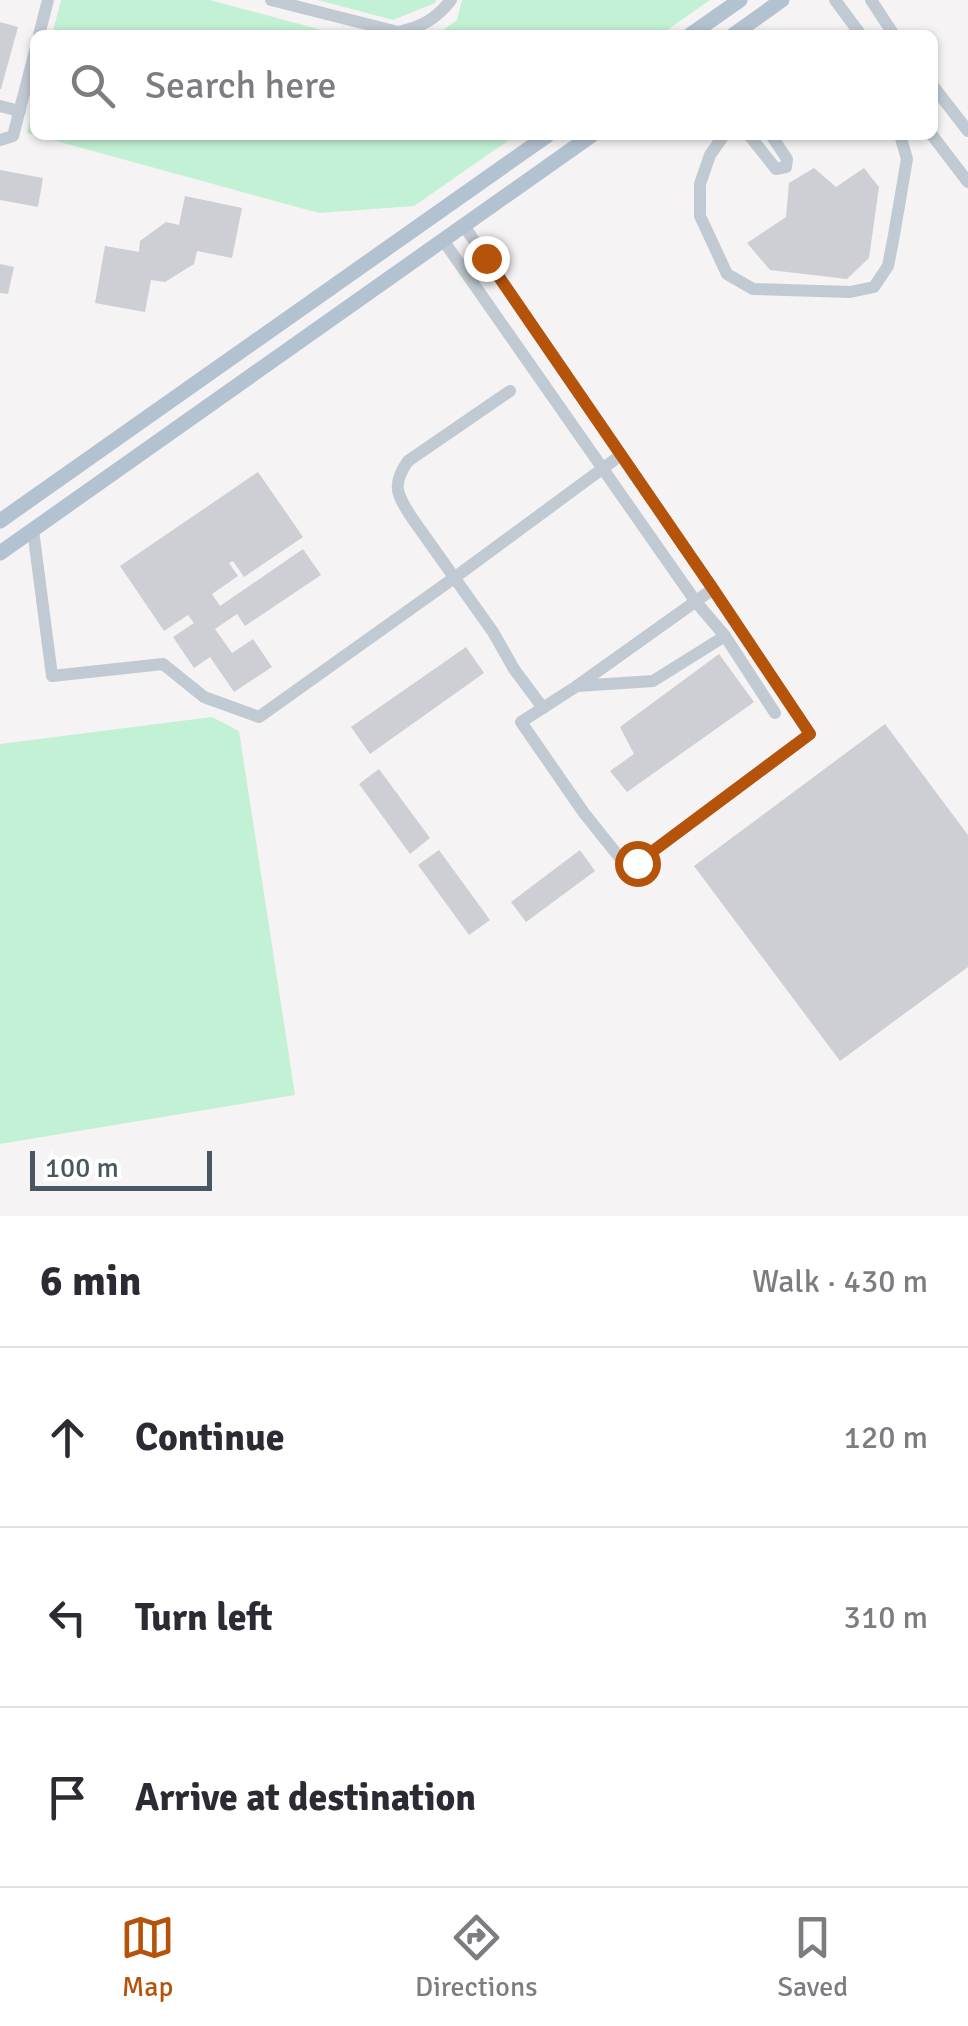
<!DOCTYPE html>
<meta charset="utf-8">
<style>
body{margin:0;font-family:Signika,sans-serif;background:#f2f2f3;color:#2b2b33}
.scale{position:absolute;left:30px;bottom:25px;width:182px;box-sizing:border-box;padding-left:10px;border:5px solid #4a5661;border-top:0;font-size:28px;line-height:35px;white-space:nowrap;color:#4a5661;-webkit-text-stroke:8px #fff;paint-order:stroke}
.stop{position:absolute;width:30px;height:30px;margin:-22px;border:8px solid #b45309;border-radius:50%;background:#fff}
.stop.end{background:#b45309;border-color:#fff;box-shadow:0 2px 10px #0008}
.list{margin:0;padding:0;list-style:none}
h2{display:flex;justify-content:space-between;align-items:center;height:130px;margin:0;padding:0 40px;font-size:42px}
h2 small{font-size:32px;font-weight:400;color:#7c7c81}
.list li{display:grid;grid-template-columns:65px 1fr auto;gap:30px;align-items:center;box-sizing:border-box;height:180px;padding:0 40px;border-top:2px solid #e1e1e2}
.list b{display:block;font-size:38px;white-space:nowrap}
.list em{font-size:32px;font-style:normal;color:#7c7c81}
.icon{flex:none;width:55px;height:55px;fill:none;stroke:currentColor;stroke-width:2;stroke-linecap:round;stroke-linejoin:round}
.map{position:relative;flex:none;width:968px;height:1216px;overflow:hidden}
.search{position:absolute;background:#fff;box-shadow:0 2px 8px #0004;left:30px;right:30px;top:30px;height:110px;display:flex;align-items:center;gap:25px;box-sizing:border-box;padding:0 35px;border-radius:15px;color:#7c7c81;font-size:38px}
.sheet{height:670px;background:#fff}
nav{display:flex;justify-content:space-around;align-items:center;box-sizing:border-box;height:140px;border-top:2px solid #e1e1e2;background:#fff;font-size:28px;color:#7c7c81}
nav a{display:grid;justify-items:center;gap:5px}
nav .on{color:#b45309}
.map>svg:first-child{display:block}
</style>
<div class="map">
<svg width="968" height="1216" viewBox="0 0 968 1216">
<rect width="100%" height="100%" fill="#f5f3f3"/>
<g fill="#c3f1d5">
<path d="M 61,0 L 210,0 L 340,35 L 52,35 Z"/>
<path d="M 318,0 L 436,0 L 435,3 L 393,20 Z"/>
<path d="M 462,0 L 710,0 L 660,35 L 436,35 L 457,20 Z"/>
<path d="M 35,103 L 35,135 L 516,135 L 414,206 L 319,213 L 27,133 Z"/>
<path d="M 212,717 L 239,731 L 295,1095 L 0,1144 L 0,744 Z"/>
</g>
<g fill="#cdcfd5">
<path d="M 0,22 L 18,27 L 1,89 L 0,89 Z"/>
<path d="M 814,168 L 836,187 L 864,168 L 879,187 L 869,258 L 847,279 L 770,270 L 747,243 L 786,217 L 789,183 Z"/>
<path d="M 0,170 L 43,178 L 38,207 L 0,200 Z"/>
<path d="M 185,196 L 242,208 L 232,258 L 197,251 L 194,264 L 165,282 L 151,280 L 145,312 L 95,303 L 105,246 L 139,252 L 140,241 L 166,222 L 179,225 Z"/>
<path d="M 0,264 L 14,267 L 8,294 L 0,293 Z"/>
<path d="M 258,472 L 303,537 L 244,577 L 233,561 L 229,563 L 238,576 L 212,594 L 220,606 L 303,549 L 321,575 L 245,626 L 237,614 L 215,629 L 232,653 L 253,639 L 272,667 L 234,692 L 210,657 L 194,668 L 173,637 L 194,623 L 188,615 L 164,631 L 120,566 Z"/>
<path d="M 466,647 L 484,673 L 370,754 L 351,727 Z"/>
<path d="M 719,654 L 754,702 L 627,792 L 610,771 L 634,754 L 620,727 Z"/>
<path d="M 885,724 L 968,835 L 968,967 L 840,1061 L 694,866 Z"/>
<path d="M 379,769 L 430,838 L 410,854 L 359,784 Z"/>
<path d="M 439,850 L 490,920 L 469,935 L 418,865 Z"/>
<path d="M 580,850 L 595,871 L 526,922 L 511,902 Z"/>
</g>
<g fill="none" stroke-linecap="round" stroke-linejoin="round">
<g stroke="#c1cad2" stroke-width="12">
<path d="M 271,0 L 398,32 C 422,27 436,19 451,0"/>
<path d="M 835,0 L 861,35"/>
<path d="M 871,0 L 894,35"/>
<path d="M 39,35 L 48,0"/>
<path d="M 933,86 L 968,131"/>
<path d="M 0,106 L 20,111"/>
<path d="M 724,135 L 710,155 L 700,184 L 700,216 L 727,274 L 753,289 L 850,292 L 874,287 L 888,266 L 894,235 L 907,159 L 900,135"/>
<path d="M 749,135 L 776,169 L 786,167 L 787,159 L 771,135"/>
<path d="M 932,135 L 968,182"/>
<path d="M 0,140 L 13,136 L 35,51"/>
<path d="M 464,226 L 713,589 L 810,734 L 637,863 L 620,858 L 584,813 L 521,722 L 577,686 L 713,589"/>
<path d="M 443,240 L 696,602 L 725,636 L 775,713"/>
<path d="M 510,391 L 408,461 C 391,485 397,495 412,518 L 493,632 L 514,669 L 543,708"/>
<path d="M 33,530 L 52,676 L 163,664 L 204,697 L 259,717 L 454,578 L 621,455"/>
<path d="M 577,686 L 653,681 L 725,636"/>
</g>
<g stroke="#b3c2d1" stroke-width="15">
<path d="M 690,35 L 740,0"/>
<path d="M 733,35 L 782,0"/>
<path d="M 0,521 L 548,135"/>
<path d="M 0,553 L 592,135"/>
</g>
</g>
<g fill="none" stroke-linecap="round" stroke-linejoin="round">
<path stroke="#b45309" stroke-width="12" d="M 486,258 L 713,589 L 810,734 L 637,863"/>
</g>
</svg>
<div class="scale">100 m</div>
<div class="stop" style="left:637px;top:863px"></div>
<div class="stop end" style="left:486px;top:258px"></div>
<div class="search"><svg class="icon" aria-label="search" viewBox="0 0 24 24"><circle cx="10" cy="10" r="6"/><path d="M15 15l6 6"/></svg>Search here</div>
</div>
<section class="sheet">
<h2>6 min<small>Walk · 430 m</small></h2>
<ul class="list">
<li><svg class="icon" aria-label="ahead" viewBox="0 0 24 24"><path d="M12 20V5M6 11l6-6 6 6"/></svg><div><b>Continue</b></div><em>120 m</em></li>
<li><svg class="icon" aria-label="left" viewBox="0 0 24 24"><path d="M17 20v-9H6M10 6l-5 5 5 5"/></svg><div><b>Turn left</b></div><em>310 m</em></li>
<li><svg class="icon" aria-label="arrive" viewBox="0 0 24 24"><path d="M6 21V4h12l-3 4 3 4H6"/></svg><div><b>Arrive at destination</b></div></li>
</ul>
</section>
<nav>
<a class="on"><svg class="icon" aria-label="map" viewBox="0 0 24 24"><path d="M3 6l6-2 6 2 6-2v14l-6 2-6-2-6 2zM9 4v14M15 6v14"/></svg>Map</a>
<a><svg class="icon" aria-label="directions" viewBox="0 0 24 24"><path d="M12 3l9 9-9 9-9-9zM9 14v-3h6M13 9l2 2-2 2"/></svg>Directions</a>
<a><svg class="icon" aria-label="saved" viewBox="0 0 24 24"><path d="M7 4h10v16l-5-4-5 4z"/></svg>Saved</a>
</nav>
